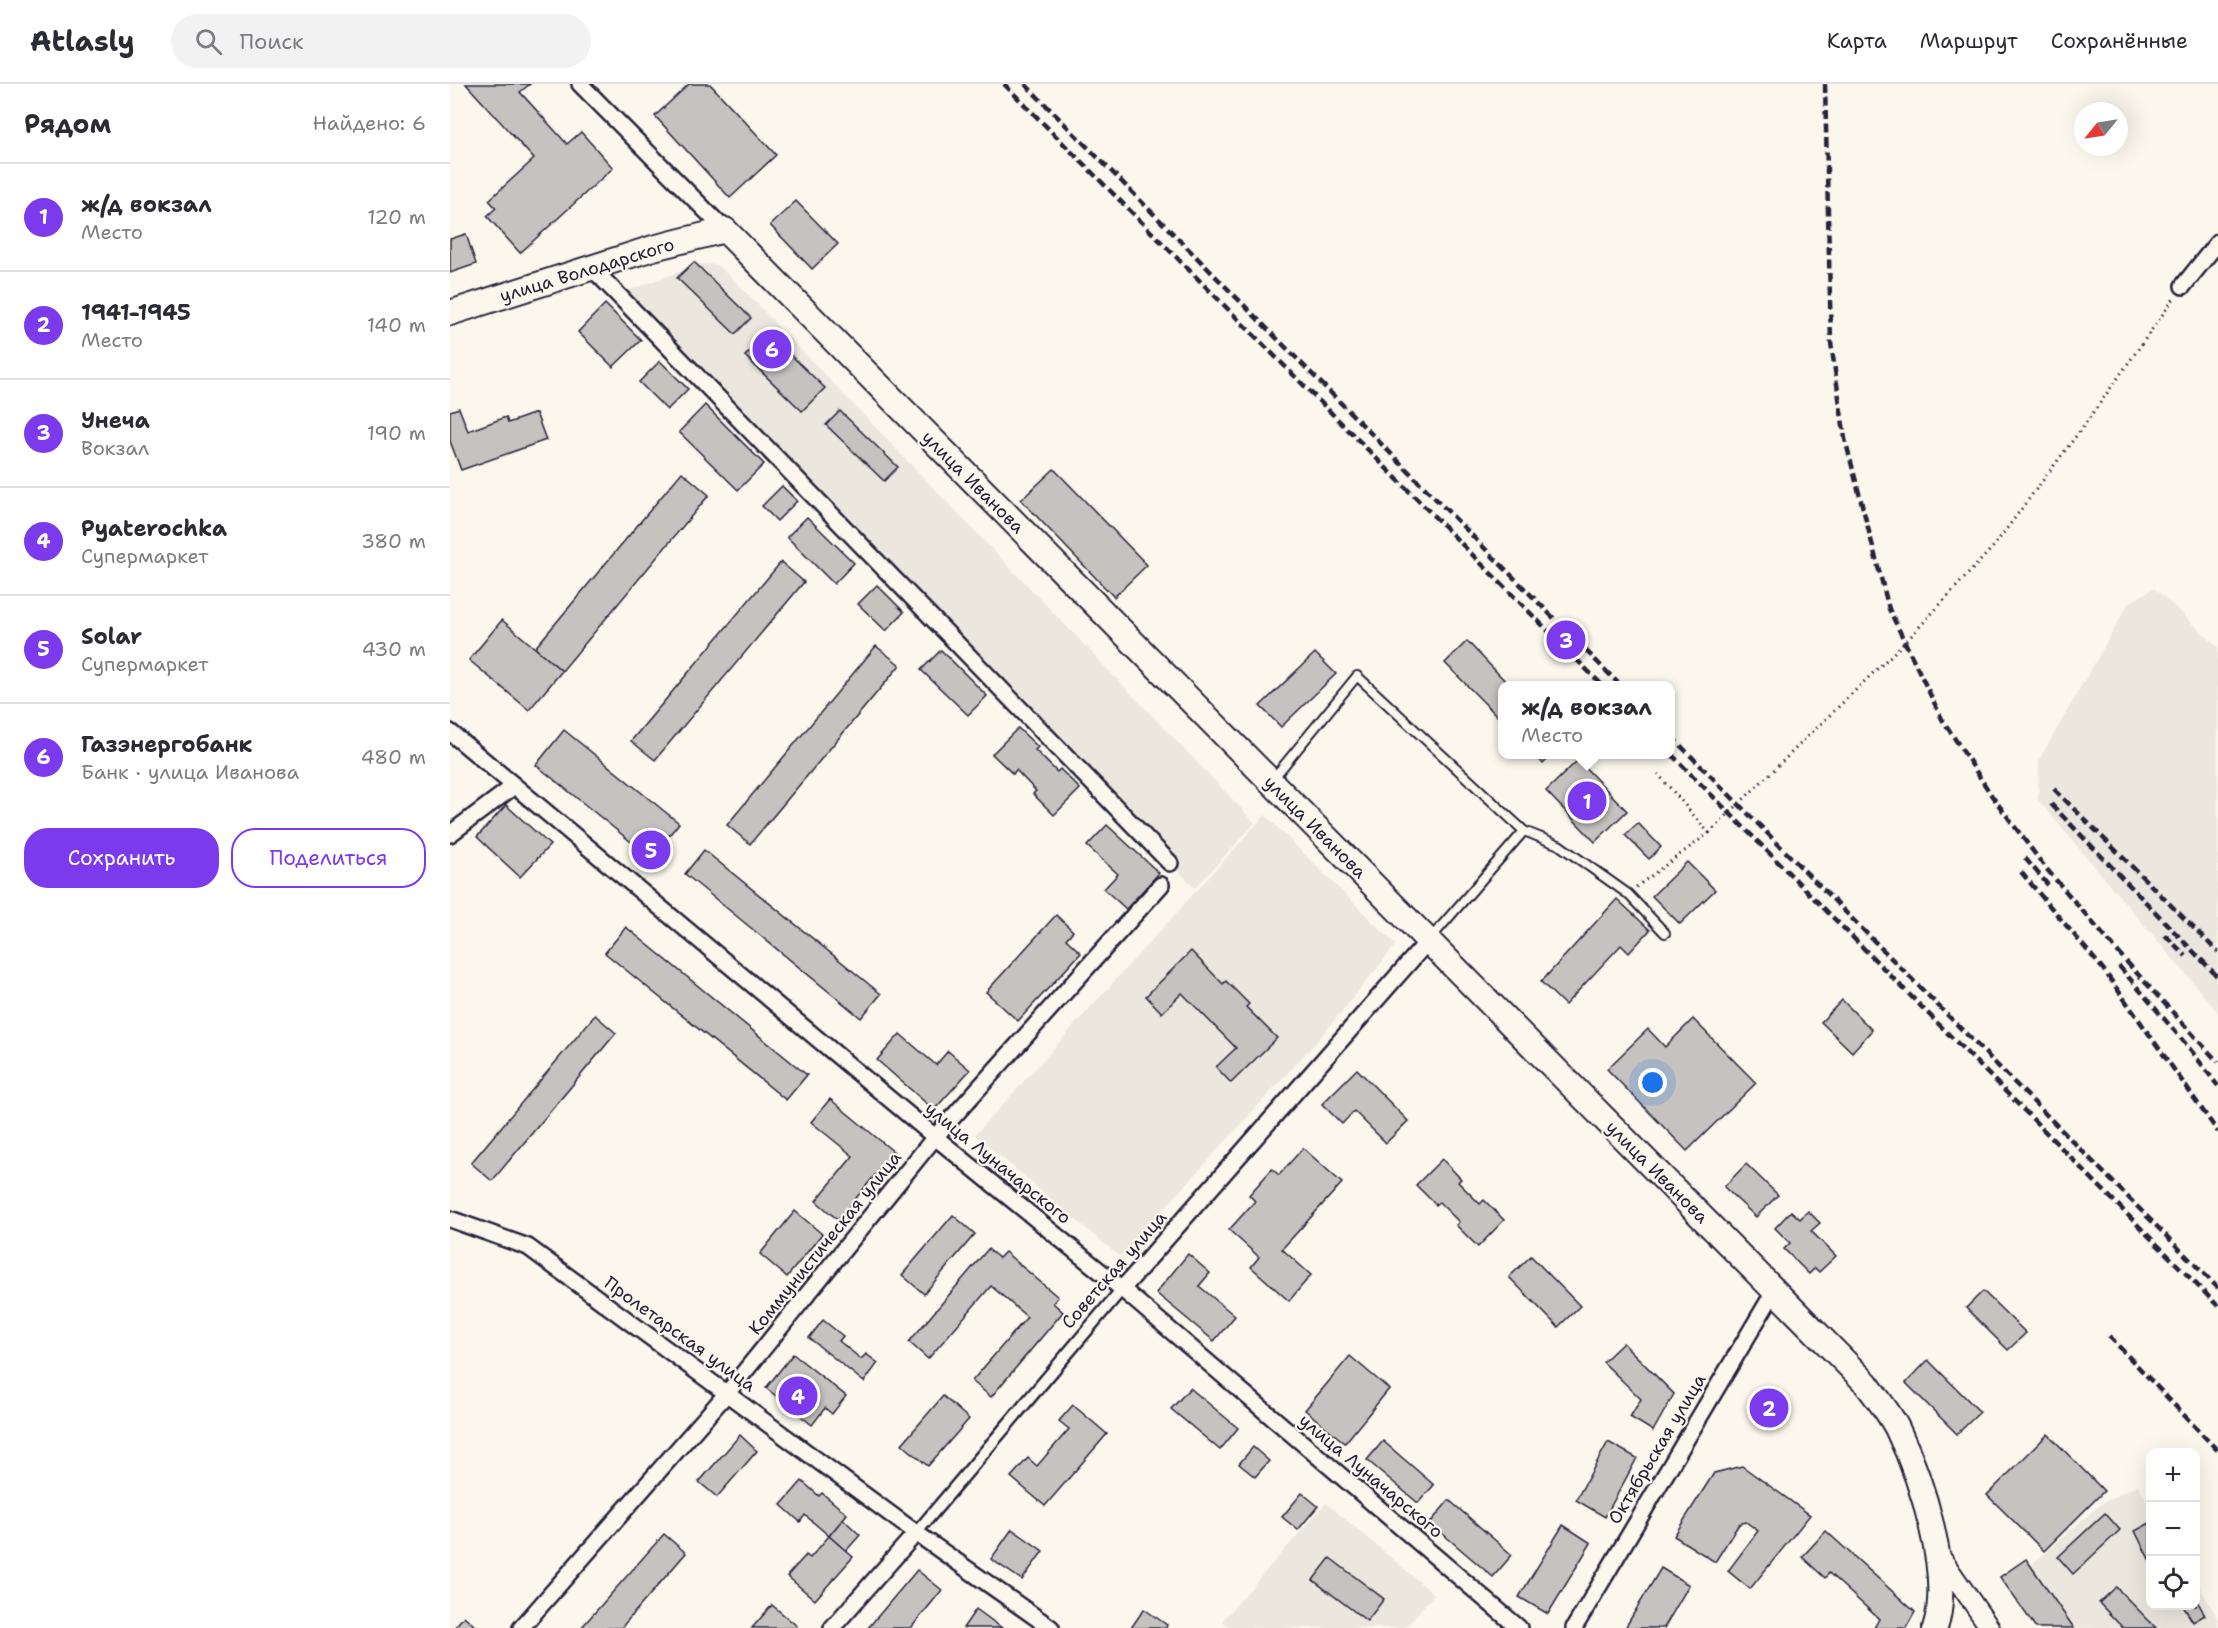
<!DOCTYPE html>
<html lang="ru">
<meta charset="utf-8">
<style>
body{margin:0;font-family:"Shantell Sans",sans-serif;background:#f2f2f3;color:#2b2b33}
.controls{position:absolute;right:18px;bottom:18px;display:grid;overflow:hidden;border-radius:12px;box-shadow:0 6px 24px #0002}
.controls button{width:54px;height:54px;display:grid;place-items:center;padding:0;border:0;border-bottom:2px solid #e1e1e2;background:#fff;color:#2b2b33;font:30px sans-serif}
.compass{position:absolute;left:1624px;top:18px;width:54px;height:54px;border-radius:50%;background:#fff;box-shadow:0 6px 24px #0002;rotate:240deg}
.you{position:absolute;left:1203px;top:999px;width:21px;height:21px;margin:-15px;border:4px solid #fff;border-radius:50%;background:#1a73e8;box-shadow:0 0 0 9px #1a73e833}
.badge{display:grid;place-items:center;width:39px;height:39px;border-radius:50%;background:#7c3aed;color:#fff;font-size:20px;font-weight:700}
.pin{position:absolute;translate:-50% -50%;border:3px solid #fff;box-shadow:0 2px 6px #0006}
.popup{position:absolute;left:1048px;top:597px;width:177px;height:78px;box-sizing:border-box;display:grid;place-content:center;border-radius:12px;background:#fff;filter:drop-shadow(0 2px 4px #0005);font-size:20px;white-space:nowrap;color:#7c7c81}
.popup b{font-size:22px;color:#2b2b33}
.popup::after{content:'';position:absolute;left:50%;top:100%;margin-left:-12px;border:12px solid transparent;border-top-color:#fff}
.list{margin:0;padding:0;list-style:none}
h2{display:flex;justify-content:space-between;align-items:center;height:78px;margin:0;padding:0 24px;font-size:26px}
h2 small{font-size:20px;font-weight:400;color:#7c7c81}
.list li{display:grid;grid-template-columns:39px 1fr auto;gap:18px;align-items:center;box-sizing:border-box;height:108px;padding:0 24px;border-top:2px solid #e1e1e2}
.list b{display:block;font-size:22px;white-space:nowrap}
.list p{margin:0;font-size:20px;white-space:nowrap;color:#7c7c81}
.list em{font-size:20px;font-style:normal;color:#7c7c81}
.actions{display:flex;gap:12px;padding:18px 24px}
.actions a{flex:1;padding:14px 0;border:2px solid #7c3aed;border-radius:24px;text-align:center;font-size:21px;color:#7c3aed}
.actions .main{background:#7c3aed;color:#fff}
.icon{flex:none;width:33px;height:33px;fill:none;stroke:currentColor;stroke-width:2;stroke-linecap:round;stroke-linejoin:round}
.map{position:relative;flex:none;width:1768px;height:1544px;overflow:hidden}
header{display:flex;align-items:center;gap:36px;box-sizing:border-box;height:84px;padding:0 30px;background:#fff;border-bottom:2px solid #e1e1e2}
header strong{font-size:28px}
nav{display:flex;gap:33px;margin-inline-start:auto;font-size:21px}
.search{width:420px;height:54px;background:#f2f2f3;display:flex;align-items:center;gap:15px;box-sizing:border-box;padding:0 21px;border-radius:33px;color:#7c7c81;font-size:22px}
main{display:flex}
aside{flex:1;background:#fff}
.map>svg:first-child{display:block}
</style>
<header>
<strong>Atlasly</strong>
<div class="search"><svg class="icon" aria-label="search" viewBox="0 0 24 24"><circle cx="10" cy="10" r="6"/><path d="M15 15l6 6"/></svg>Поиск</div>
<nav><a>Карта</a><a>Маршрут</a><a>Сохранённые</a></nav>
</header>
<main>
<aside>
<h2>Рядом<small>Найдено: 6</small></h2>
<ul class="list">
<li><span class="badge">1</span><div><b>ж/д вокзал</b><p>Место</p></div><em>120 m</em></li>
<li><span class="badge">2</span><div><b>1941-1945</b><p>Место</p></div><em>140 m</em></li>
<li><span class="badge">3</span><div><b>Унеча</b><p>Вокзал</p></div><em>190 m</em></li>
<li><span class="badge">4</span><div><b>Pyaterochka</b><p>Супермаркет</p></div><em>380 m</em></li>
<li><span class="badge">5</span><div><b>Solar</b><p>Супермаркет</p></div><em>430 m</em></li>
<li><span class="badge">6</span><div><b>Газэнергобанк</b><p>Банк · улица Иванова</p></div><em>480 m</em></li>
</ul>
<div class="actions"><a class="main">Сохранить</a><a>Поделиться</a></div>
</aside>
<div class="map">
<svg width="1768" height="1544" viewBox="0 0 1768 1544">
<rect width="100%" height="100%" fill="#fbf7ec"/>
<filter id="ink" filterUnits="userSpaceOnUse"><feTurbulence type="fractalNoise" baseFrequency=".0167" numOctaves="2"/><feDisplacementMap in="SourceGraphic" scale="12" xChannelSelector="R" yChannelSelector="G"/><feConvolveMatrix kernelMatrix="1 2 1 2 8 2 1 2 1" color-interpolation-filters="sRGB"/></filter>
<g filter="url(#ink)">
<g fill="#ebe7df">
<path d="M 251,180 L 267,181 L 284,196 L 805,739 L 745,804 L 168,210 Z"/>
<path d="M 1704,504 L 1768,563 L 1768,928 L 1588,716 L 1589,676 L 1679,519 Z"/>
<path d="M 815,731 L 946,861 L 874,949 L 670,1173 L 525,1051 Z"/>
<path d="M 1688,1401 L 1700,1423 L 1700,1522 L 1746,1522 L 1746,1497 L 1768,1535 L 1768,1544 L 1614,1544 L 1574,1487 L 1652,1419 Z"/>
<path d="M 876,1419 L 984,1510 L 955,1544 L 781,1544 L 772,1537 Z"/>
</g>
<g fill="#c6c2c0" stroke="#22223b" stroke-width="1.5">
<path d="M 16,0 L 80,0 L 70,8 L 117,60 L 131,48 L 163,84 L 70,169 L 37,132 L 46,124 L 39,116 L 84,75 Z"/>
<path d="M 239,0 L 260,0 L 326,71 L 280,114 L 205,32 Z"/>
<path d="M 346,117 L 388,160 L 362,185 L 320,141 Z"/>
<path d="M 16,150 L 26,180 L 0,189 L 0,155 Z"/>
<path d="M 244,178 L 301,234 L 285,250 L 227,194 Z"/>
<path d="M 155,220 L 191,256 L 163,283 L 128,248 Z"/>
<path d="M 318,249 L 375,304 L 352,327 L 295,272 Z"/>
<path d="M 210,277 L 238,305 L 217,326 L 189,298 Z"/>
<path d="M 255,321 L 314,380 L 288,406 L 229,348 Z"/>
<path d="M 9,324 L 18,347 L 56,333 L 58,339 L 86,329 L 96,356 L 11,386 L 0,357 L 0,327 Z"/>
<path d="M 390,327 L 448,383 L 434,397 L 376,341 Z"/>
<path d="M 604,385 L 697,481 L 664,513 L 571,416 Z"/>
<path d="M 232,388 L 259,411 L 112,587 L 85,564 Z"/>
<path d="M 332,402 L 347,417 L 327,437 L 312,422 Z"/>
<path d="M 357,433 L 404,479 L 384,500 L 337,453 Z"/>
<path d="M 331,478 L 354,498 L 205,676 L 181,657 Z"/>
<path d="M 427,501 L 454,528 L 436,547 L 408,520 Z"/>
<path d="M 52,536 L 112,587 L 79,626 L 19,576 Z"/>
<path d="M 1017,557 L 1060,602 L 1053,602 L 1053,638 L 995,579 Z"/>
<path d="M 426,562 L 450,581 L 300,760 L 277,741 Z"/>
<path d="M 491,566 L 537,612 L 518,631 L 471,586 Z"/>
<path d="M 865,569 L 886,590 L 831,643 L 810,622 Z"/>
<path d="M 568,644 L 588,663 L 585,666 L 607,688 L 610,685 L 630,705 L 604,731 L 583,710 L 586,707 L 566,686 L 563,690 L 542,670 Z"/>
<path d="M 114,646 L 229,739 L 201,774 L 86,681 Z"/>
<path d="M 1085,670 L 1103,670 L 1093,680 Z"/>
<path d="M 1128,676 L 1177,727 L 1145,758 L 1096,707 Z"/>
<path d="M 56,721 L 100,761 L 70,793 L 27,753 Z"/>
<path d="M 1188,739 L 1211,763 L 1199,775 L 1175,751 Z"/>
<path d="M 657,741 L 709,789 L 676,825 L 654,805 L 668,790 L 637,762 Z"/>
<path d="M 254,766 L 431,910 L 411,934 L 235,790 Z"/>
<path d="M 1237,778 L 1265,806 L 1230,840 L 1202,812 Z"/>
<path d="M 1167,815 L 1200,846 L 1179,869 L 1171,861 L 1115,921 L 1091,898 Z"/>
<path d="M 606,831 L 623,847 L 616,855 L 631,869 L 568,937 L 536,908 Z"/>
<path d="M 176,843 L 357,991 L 336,1016 L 155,869 Z"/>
<path d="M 741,867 L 773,900 L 776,897 L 799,920 L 796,923 L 827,954 L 781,999 L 766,983 L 786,964 L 732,909 L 712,929 L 696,912 Z"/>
<path d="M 1392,916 L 1422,946 L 1402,968 L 1371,938 Z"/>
<path d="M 145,931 L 166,949 L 42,1097 L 21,1079 Z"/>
<path d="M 1243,935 L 1306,999 L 1237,1067 L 1157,985 L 1198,945 L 1215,963 Z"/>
<path d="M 450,950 L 486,981 L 498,967 L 520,986 L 484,1026 L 427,976 Z"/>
<path d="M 907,985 L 958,1037 L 936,1059 L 904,1027 L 892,1040 L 872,1020 Z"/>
<path d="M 380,1015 L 444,1068 L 388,1136 L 366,1117 L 403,1072 L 361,1038 Z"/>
<path d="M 853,1064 L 892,1099 L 832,1165 L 861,1191 L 839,1217 L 801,1183 L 809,1173 L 779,1146 L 805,1117 L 799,1111 L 822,1085 L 829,1091 Z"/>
<path d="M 992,1075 L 1011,1095 L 1008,1098 L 1030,1120 L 1034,1116 L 1054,1136 L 1028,1163 L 1006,1141 L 1009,1138 L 989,1118 L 986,1121 L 966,1101 Z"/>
<path d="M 1296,1080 L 1328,1111 L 1306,1133 L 1274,1103 Z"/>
<path d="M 345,1127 L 372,1150 L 337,1193 L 310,1170 Z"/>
<path d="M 1341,1127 L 1350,1135 L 1358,1127 L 1370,1139 L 1361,1147 L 1386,1172 L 1369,1188 L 1365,1184 L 1359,1190 L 1334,1165 L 1340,1159 L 1325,1144 Z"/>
<path d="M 503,1131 L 525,1150 L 474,1210 L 452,1191 Z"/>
<path d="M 538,1165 L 549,1174 L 555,1168 L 608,1213 L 603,1219 L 613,1228 L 541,1313 L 522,1297 L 577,1233 L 541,1202 L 478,1275 L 459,1258 Z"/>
<path d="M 738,1170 L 760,1189 L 749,1202 L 785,1232 L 764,1257 L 706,1209 Z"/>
<path d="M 1081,1172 L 1130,1222 L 1108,1243 L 1059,1193 Z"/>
<path d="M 1533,1207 L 1576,1249 L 1558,1266 L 1516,1224 Z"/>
<path d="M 373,1236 L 393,1252 L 389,1257 L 411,1275 L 416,1270 L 428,1279 L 414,1298 L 359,1254 Z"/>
<path d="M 1173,1259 L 1224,1310 L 1203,1347 L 1180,1333 L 1191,1315 L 1153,1278 Z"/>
<path d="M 343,1270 L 396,1312 L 382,1330 L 375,1324 L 362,1341 L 316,1304 Z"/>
<path d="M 900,1272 L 939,1305 L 895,1359 L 855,1326 Z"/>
<path d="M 1478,1276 L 1530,1328 L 1507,1350 L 1456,1299 Z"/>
<path d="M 740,1304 L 788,1344 L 770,1366 L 721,1325 Z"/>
<path d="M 493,1312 L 519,1335 L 478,1382 L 452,1360 Z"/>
<path d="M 623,1321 L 657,1350 L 595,1422 L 561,1393 L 578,1374 L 587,1382 L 619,1345 L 609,1337 Z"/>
<path d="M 1598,1350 L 1654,1407 L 1594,1467 L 1537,1411 Z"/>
<path d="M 290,1351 L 307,1367 L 267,1413 L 249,1398 Z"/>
<path d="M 933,1357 L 984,1401 L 968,1419 L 917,1376 Z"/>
<path d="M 1158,1358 L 1187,1374 L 1155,1433 L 1126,1416 Z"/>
<path d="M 803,1363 L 819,1377 L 805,1393 L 789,1380 Z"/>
<path d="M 1292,1382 L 1360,1431 L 1300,1505 L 1278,1487 L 1308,1447 L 1296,1438 L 1289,1440 L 1265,1478 L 1224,1452 L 1264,1389 Z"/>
<path d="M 352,1397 L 369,1412 L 372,1409 L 397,1430 L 379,1452 L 355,1431 L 350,1438 L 331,1421 Z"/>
<path d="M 852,1409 L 868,1422 L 848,1446 L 832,1433 Z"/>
<path d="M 999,1416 L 1062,1471 L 1043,1493 L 980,1439 Z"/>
<path d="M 1655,1429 L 1670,1446 L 1623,1490 L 1608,1473 Z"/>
<path d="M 393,1435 L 410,1451 L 396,1467 L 379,1452 Z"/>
<path d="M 1700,1439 L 1700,1477 L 1685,1447 Z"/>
<path d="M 1113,1441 L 1141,1459 L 1098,1530 L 1069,1513 Z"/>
<path d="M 562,1445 L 593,1467 L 572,1496 L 541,1475 Z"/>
<path d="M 1376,1447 L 1465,1528 L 1456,1544 L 1424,1544 L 1429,1535 L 1379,1489 L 1375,1494 L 1352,1473 Z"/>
<path d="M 214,1450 L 236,1469 L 171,1544 L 131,1544 Z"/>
<path d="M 379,1452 L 403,1473 L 365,1516 L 337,1492 L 356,1471 L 360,1474 Z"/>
<path d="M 880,1474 L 934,1515 L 917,1537 L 863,1496 Z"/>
<path d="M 1576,1475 L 1624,1544 L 1586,1544 L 1550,1493 Z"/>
<path d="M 1211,1484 L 1239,1501 L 1214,1544 L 1175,1544 Z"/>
<path d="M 467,1486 L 492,1506 L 461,1544 L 418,1544 Z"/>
<path d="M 1666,1503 L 1706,1544 L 1673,1544 L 1649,1519 Z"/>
<path d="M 1746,1515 L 1755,1531 L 1743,1538 L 1733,1522 L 1746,1522 Z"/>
<path d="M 322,1521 L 347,1542 L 345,1544 L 302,1544 Z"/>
<path d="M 526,1525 L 552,1544 L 513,1544 Z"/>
<path d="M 694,1525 L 717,1541 L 716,1544 L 681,1544 Z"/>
<path d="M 14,1532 L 27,1544 L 4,1544 Z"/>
</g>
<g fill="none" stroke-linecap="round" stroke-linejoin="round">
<g stroke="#22223b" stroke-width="12">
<g id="service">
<path d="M 822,696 L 907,592 L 1074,747 L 1109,761 L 1178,810 L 1215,849"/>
<path d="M 981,854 L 1074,747"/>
</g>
</g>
<g stroke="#22223b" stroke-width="15">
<path id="pedestrian" d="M 466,1449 L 672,1205"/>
</g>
<g stroke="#22223b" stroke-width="20">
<g id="minor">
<path d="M 130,0 L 275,146"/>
<path d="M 142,184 L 720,779"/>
<path d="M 1733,202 L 1768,158"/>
<path d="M 0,648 L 485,1053 L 672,1205 L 1069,1544"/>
<path d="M 0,750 L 64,702"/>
<path d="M 0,1135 L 78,1163 L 466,1449 L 601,1544"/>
<path d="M 672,1205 L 978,857"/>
<path d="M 71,1544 L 278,1308 L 485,1053 L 711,801"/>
<path d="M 382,1544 L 466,1449"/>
<path d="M 1124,1544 L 1325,1206"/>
</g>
</g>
<g stroke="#22223b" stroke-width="22">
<path id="tertiary" d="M 1488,1469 L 1540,1544"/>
</g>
<g stroke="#22223b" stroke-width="28">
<path id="primary" d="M 0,229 L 203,164 L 275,146 L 1416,1299 C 1426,1313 1439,1328 1447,1344 C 1471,1394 1503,1491 1485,1544"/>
</g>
<g stroke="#22223b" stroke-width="3" stroke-dasharray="1.5 4.5" stroke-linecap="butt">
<path d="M 1461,552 L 1543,463 L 1638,336 L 1725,213"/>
<path d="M 1186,803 L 1259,749 L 1208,690"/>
</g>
<use href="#service" stroke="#fbf7ec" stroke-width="8"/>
<use href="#pedestrian" stroke="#fbf7ec" stroke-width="10"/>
<use href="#minor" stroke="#fbf7ec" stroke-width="15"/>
<use href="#tertiary" stroke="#fbf7ec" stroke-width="18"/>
<use href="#primary" stroke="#fbf7ec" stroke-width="24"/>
<g stroke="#22223b" stroke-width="4.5" stroke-dasharray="9 4.5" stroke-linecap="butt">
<path d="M 554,0 L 1153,602"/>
<path d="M 575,0 L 1171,602"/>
<path d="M 1375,0 L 1381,259 L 1395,355 L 1439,525 L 1492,635 L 1542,712 L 1594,782 L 1674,875 L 1768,978"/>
<path d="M 1221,652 L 1768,1204"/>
<path d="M 1221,670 L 1768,1222"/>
<path d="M 1604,705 L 1768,868"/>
<path d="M 1601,720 L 1768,893"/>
<path d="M 1575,774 L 1598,801"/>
<path d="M 1571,788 L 1653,885 L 1768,1048"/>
<path d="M 1715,851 L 1736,872"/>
<path d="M 1669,882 L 1740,965 L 1768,1002"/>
<path d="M 1659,1252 L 1768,1367"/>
</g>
<path stroke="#22223b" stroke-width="3" stroke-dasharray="1.5 4.5" stroke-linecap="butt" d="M 1259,749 L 1461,552"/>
</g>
</g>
<g text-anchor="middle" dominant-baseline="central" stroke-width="4.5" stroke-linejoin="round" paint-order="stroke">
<g font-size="18" fill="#22223b" stroke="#fbf7ec">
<text transform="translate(137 186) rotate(-17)">улица Володарского</text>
<text transform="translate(523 398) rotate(45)">улица Иванова</text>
<text transform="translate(865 743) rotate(45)">улица Иванова</text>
<text transform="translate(548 1079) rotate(39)">улица Луначарского</text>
<text transform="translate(1207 1088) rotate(45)">улица Иванова</text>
<text transform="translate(375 1159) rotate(-51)">Коммунистическая улица</text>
<text transform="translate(664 1186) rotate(-49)">Советская улица</text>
<text transform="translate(230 1250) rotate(36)">Пролетарская улица</text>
<text transform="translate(1207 1365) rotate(-59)">Октябрьская улица</text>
<text transform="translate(921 1392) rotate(40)">улица Луначарского</text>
</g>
</g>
</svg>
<div class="controls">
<button>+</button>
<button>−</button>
<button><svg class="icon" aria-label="locate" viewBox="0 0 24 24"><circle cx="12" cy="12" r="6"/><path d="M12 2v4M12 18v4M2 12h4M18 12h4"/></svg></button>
</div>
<svg class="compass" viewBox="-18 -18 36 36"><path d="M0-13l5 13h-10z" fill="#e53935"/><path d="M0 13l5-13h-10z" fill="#7c7c81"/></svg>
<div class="you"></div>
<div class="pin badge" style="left:1137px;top:717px">1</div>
<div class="popup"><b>ж/д вокзал</b>Место</div>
<div class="pin badge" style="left:1319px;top:1324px">2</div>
<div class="pin badge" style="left:1116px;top:556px">3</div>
<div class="pin badge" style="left:348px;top:1312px">4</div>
<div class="pin badge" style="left:201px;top:766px">5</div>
<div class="pin badge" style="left:322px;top:265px">6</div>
</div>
</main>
